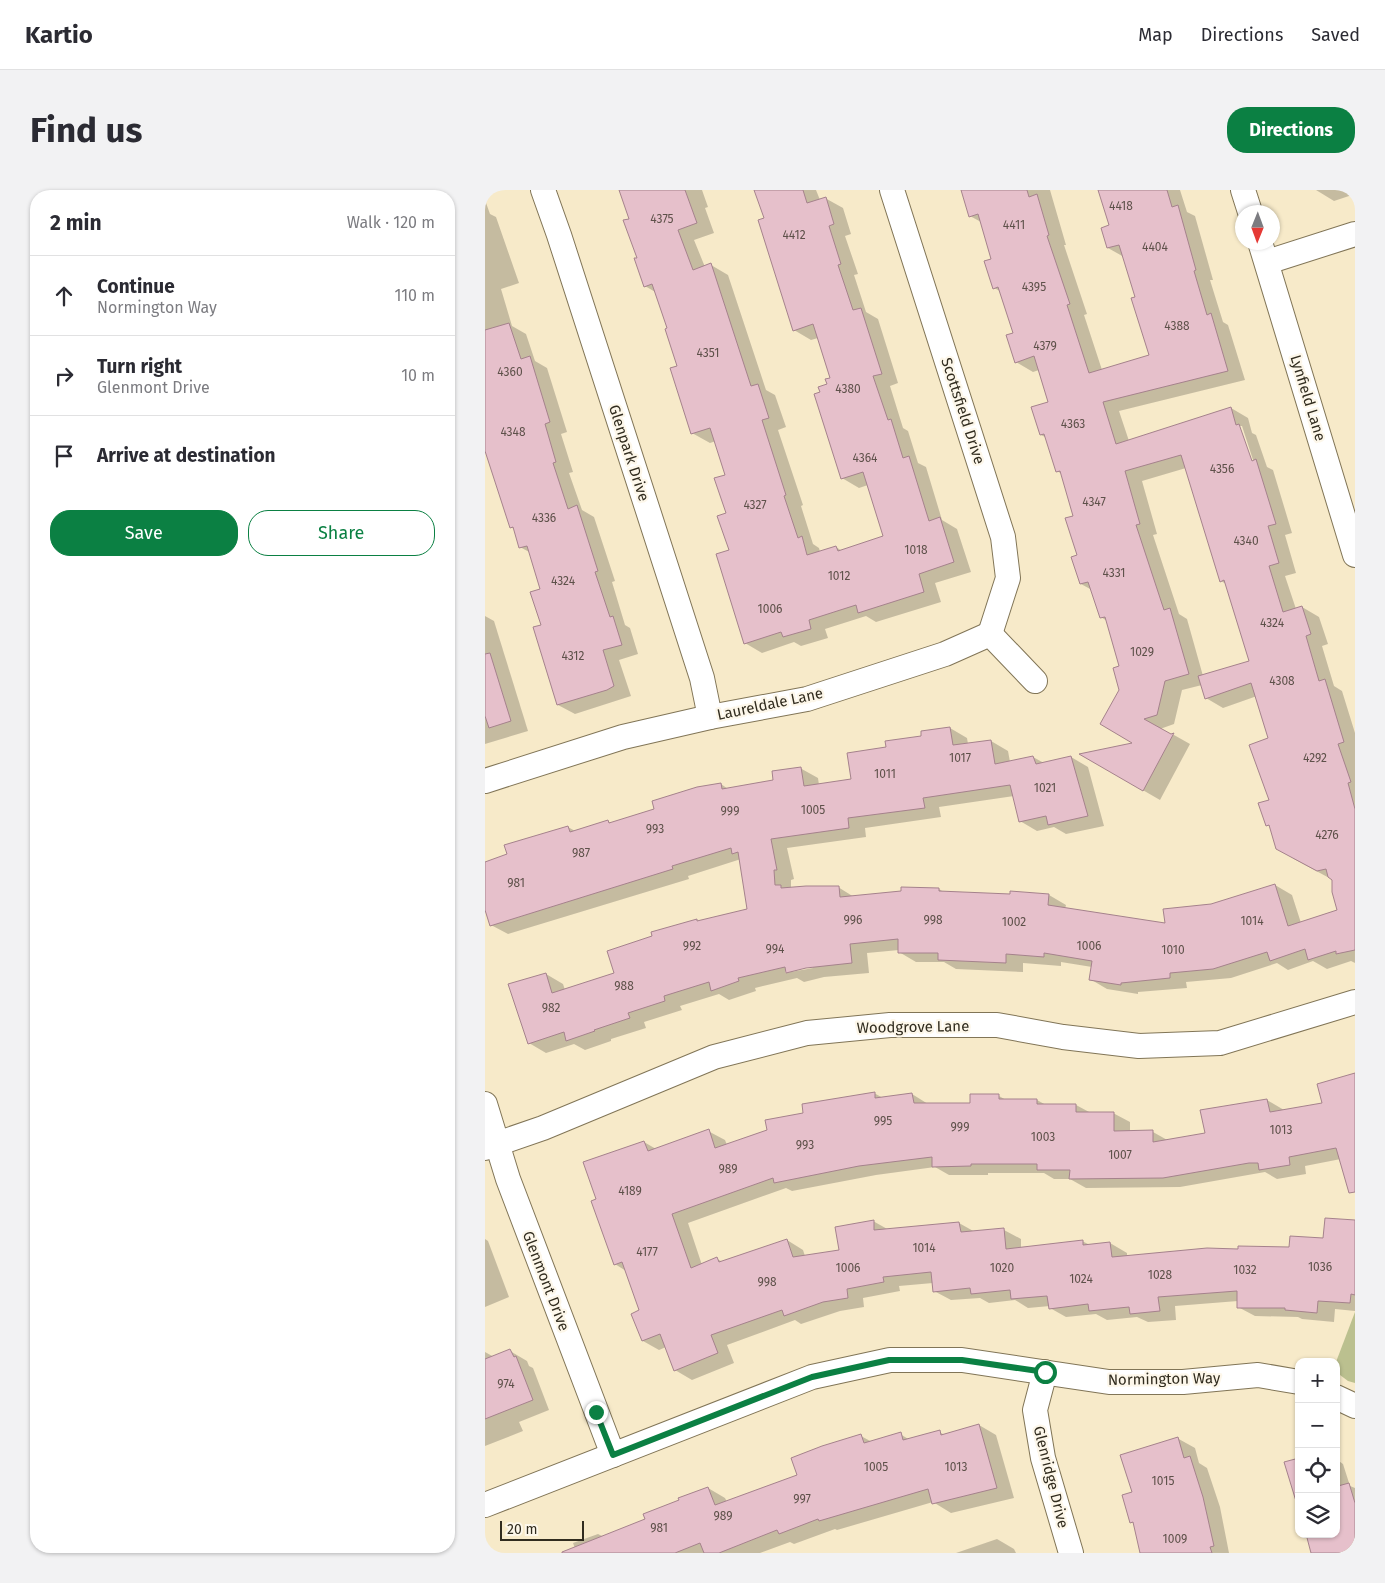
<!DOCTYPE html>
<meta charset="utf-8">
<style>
body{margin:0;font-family:"Fira Sans",sans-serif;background:#f2f2f3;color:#2b2b33}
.controls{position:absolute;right:15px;bottom:15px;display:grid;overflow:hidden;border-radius:10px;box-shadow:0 1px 4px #0004}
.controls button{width:45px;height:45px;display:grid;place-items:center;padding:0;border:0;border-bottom:1px solid #e1e1e2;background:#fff;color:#2b2b33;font:25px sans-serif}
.compass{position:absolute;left:750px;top:15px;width:45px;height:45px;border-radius:50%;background:#fff;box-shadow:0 1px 4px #0004;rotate:181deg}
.scale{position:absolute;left:15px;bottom:12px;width:84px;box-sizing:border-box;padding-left:5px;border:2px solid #312c1f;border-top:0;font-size:14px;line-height:18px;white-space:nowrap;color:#312c1f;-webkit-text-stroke:4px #fdf7ea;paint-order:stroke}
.stop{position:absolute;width:15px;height:15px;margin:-11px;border:4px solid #0b8043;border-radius:50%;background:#fff}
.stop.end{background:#0b8043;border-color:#fff;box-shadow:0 1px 5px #0008}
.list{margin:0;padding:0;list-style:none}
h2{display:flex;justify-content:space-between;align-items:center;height:65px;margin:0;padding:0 20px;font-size:21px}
h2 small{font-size:16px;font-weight:400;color:#7c7c81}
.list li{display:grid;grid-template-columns:32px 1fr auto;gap:15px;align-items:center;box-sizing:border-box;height:80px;padding:0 20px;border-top:1px solid #e1e1e2}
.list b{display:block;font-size:19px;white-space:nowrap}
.list p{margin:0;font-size:16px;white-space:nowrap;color:#7c7c81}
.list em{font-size:16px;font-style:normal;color:#7c7c81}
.actions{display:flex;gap:10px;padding:15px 20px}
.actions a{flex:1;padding:11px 0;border:1px solid #0b8043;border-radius:20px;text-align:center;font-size:18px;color:#0b8043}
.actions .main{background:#0b8043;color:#fff}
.icon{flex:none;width:28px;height:28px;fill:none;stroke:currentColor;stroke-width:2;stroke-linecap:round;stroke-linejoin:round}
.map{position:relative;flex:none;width:870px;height:1363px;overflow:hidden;border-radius:20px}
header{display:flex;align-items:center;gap:30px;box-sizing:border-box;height:70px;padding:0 25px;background:#fff;border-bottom:1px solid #e1e1e2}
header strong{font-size:24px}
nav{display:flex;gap:28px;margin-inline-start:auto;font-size:18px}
.intro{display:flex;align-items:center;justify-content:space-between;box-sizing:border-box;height:120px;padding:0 30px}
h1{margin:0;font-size:35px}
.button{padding:12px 22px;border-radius:20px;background:#0b8043;color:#fff;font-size:18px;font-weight:700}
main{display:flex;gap:30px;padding:0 30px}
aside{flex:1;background:#fff;border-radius:20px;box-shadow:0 1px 4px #0004}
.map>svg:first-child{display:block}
</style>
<header>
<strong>Kartio</strong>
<nav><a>Map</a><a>Directions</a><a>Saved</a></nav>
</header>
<div class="intro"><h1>Find us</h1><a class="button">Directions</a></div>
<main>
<aside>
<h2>2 min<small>Walk · 120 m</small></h2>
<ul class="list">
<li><svg class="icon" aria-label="ahead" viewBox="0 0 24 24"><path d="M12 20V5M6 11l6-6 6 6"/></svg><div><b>Continue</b><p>Normington Way</p></div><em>110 m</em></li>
<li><svg class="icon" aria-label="right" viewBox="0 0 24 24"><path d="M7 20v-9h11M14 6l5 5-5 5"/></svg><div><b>Turn right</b><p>Glenmont Drive</p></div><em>10 m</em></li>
<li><svg class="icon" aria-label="arrive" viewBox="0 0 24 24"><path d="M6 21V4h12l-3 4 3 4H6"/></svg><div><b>Arrive at destination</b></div></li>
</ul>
<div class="actions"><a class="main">Save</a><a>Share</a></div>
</aside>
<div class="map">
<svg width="870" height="1363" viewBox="0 0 870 1363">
<rect width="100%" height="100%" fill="#f7eac9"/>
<path fill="#bbc08f" d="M 870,1122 L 870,1193 L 863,1191 L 851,1182 L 851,1172 Z"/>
<g fill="#0003" fill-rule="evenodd">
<path d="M 135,0 L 217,0 L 223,17 L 220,18 L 229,43 L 209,50 L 220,77 L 226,75 L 243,85 L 281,200 L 290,205 L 301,237 L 293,240 L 318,315 L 316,316 L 328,354 L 334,358 L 335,362 L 351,357 L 357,361 L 399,347 L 383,295 L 374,298 L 357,288 L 336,202 L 346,189 L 333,148 L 326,150 L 309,140 L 281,29 L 271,0 L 331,0 L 335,10 L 340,8 L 358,18 L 366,44 L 360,46 L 373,84 L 369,85 L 381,122 L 393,129 L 413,193 L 405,196 L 418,238 L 423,241 L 433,273 L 441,277 L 457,330 L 472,339 L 486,382 L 450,393 L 456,412 L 391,432 L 381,426 L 340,439 L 343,448 L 316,456 L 309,452 L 277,463 L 260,453 L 245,361 L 242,285 L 231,251 L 225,253 L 207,243 L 194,177 L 184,139 L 172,103 L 160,96 L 146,29 Z"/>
<path d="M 477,0 L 565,0 L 581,55 L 579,55 L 602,124 L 599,125 L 617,180 L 665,166 L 652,108 L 639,67 L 623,58 L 626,36 L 614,0 L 695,0 L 702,22 L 710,26 L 728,90 L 725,90 L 738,132 L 743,135 L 760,190 L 634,221 L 644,251 L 746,218 L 763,228 L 767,243 L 771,245 L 782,277 L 788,280 L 807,343 L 800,345 L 811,383 L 800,386 L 811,419 L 817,417 L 834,427 L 843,454 L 837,456 L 849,496 L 857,501 L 870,543 L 870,773 L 866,771 L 842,779 L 828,771 L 803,780 L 792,773 L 746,788 L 701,792 L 702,798 L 653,802 L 653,804 L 622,799 L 605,789 L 607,777 L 576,772 L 576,776 L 538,773 L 538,782 L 471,779 L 459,772 L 431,772 L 414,762 L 414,760 L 382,763 L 384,783 L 339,787 L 319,792 L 312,788 L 270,798 L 271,801 L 244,810 L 234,804 L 195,816 L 197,820 L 159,832 L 161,838 L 126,849 L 126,851 L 100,860 L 89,854 L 61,863 L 44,853 L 61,784 L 78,794 L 80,800 L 131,784 L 212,731 L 214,732 L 264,720 L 256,669 L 203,686 L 204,689 L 23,744 L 6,735 L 0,715 L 0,673 L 24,665 L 83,637 L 90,641 L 123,631 L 127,634 L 171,620 L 236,594 L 243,599 L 290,591 L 315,578 L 333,588 L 334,595 L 368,590 L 403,558 L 465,538 L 482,548 L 483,554 L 506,551 L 523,561 L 525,572 L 548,567 L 559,573 L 586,567 L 603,577 L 619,636 L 581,644 L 569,637 L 552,641 L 535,631 L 529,606 L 454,617 L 456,627 L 380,638 L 381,647 L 302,658 L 309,689 L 306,690 L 306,698 L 353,697 L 369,707 L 417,702 L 417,698 L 454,699 L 460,703 L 564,705 L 581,715 L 580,719 L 681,734 L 727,715 L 790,695 L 807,705 L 816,733 L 854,721 L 848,690 L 809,669 L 786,637 L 782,635 L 785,611 L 785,549 L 772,506 L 738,518 L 721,508 L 717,495 L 697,500 L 689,534 L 675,539 L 685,545 L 689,545 L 705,554 L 675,610 L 597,565 L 650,553 L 636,500 L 635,477 L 622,431 L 616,427 L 607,400 L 596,394 L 590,326 L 577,284 L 572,281 L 562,248 L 556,245 L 565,213 L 554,180 L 548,182 L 531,172 L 529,144 L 515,101 L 509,98 L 508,70 L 496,32 L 485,26 ZM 754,236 L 757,236 L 770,276 L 767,277 ZM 701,278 L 736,391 L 741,394 L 765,472 L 718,486 L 702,429 L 694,424 L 668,345 L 672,344 L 657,291 ZM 327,775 L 328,778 L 300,783 L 300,781 Z"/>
<path d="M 831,0 L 870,0 L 870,4 L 849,11 Z"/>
<path d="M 0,10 L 5,24 L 11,27 L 34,93 L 16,99 L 27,136 L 41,144 L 50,171 L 62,178 L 82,242 L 76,244 L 88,282 L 84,283 L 97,320 L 109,327 L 130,391 L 127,392 L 140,435 L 145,438 L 153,464 L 134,470 L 146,506 L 90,524 L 73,515 L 57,436 L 57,400 L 46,363 L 35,357 L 29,339 L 26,337 L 0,257 Z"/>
<path d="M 0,426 L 9,431 L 43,541 L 0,554 Z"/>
<path d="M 870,884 L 870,974 L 861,968 L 820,976 L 821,984 L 792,989 L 780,982 L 695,997 L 601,998 L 585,989 L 569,989 L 559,983 L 503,983 L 503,985 L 464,985 L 450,977 L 391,985 L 307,1001 L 301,998 L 203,1033 L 217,1075 L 232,1069 L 238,1072 L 302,1050 L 318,1060 L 320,1066 L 355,1061 L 388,1031 L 404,1040 L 474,1033 L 490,1042 L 519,1040 L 536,1049 L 536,1058 L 597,1051 L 605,1055 L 625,1053 L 642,1063 L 642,1067 L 806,1058 L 840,1049 L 870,1032 L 870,1121 L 850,1119 L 849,1132 L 817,1129 L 813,1127 L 770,1126 L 753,1117 L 753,1111 L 690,1116 L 691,1130 L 663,1132 L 652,1127 L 622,1130 L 611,1124 L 581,1127 L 565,1118 L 565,1116 L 543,1118 L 530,1110 L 504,1113 L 495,1108 L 466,1110 L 449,1101 L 448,1093 L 414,1096 L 415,1101 L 378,1108 L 379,1117 L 355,1121 L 316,1134 L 310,1130 L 242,1155 L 249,1173 L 207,1190 L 190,1180 L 181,1157 L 174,1160 L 158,1151 L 156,1121 L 141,1081 L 130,1074 L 113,1010 L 159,952 L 171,959 L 223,941 L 240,950 L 242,955 L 283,940 L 320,924 L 389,903 L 398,908 L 427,904 L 443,914 L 486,914 L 514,906 L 521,910 L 552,910 L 561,915 L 591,915 L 606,923 L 628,923 L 645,932 L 645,942 L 668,942 L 684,951 L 721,944 L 782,910 L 799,920 L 839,914 Z"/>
<path d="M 0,1049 L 3,1051 L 24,1107 L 0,1117 Z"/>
<path d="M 25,1161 L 42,1171 L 44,1176 L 48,1178 L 64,1220 L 34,1232 L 38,1241 L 0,1256 L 0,1162 L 9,1167 Z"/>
<path d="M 494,1235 L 511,1245 L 529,1308 L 466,1323 L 448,1312 L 352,1340 L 350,1339 L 309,1354 L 305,1352 L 275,1363 L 85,1363 L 91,1361 L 88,1353 L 113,1344 L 119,1347 L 161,1330 L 223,1298 L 240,1308 L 242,1312 L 314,1286 L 376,1246 L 387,1252 L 415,1244 L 425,1250 L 454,1242 L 460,1245 Z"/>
<path d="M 692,1248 L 710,1258 L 714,1273 L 722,1278 L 735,1317 L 744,1363 L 657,1363 L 650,1334 L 646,1332 L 648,1303 Z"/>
<path d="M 851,1269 L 858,1274 L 865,1296 L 870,1298 L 870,1363 L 837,1363 L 851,1344 Z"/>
<path d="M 512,1349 L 529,1359 L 531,1363 L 471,1363 Z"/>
</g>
<g fill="#e6c0cb" stroke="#a5828c">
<path d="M 134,0 L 200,0 L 212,33 L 193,40 L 208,80 L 226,73 L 266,196 L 273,194 L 284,228 L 277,230 L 301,305 L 299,306 L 313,348 L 317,346 L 322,365 L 351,356 L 353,361 L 398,346 L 378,282 L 356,289 L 329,204 L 335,202 L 333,197 L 342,194 L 340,189 L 345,188 L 328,134 L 308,141 L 273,30 L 279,28 L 269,0 L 318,0 L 322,13 L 341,7 L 349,34 L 344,36 L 356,74 L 353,75 L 368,120 L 376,118 L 397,184 L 388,186 L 403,230 L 406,229 L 418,268 L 424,266 L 444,331 L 455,327 L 469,372 L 434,384 L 439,402 L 373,423 L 371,415 L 324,430 L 326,439 L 298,447 L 296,442 L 259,454 L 231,364 L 244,360 L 232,326 L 241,323 L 229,288 L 240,285 L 225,238 L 206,244 L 185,178 L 192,176 L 180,139 L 182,138 L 167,94 L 159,97 L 149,68 L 152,68 L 138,30 L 144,29 Z"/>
<path d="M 476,0 L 542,0 L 544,7 L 552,4 L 564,45 L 562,46 L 585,114 L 582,115 L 604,183 L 664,165 L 646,108 L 650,107 L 634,55 L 622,58 L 616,38 L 624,35 L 613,0 L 682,0 L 687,17 L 693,15 L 711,80 L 709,81 L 722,125 L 726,123 L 743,181 L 618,212 L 631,254 L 746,217 L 751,235 L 754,234 L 767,271 L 771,269 L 791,334 L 783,336 L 794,373 L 784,376 L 798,422 L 817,416 L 826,444 L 821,446 L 834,491 L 840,489 L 859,552 L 853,554 L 866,592 L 863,593 L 870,619 L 870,760 L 851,764 L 851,761 L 823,770 L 820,759 L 785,771 L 782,762 L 728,779 L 685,783 L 685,788 L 636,793 L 636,795 L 604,790 L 607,771 L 559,763 L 559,767 L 521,764 L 521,773 L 453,770 L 453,763 L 413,763 L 413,749 L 365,754 L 367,773 L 321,778 L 301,783 L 300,777 L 253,788 L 254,791 L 226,801 L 224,792 L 179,806 L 180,811 L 143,823 L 145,828 L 109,840 L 110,841 L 81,851 L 79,842 L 43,854 L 23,794 L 61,783 L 67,803 L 129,783 L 122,761 L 167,746 L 166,742 L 212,729 L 212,731 L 262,719 L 253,662 L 247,664 L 246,658 L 187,676 L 188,679 L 5,736 L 0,720 L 0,672 L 22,664 L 19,655 L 83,636 L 85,642 L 123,630 L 124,633 L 169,619 L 167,611 L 212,597 L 236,593 L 237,599 L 288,590 L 287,581 L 316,577 L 319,596 L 366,589 L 362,563 L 401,557 L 400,551 L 436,546 L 436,541 L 465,537 L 468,555 L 506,550 L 510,574 L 548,566 L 551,574 L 586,566 L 603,626 L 563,635 L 561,626 L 534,632 L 525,595 L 438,608 L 440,618 L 363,628 L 364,638 L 286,649 L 292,680 L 289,680 L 290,695 L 296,695 L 296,698 L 321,696 L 354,696 L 355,707 L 416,701 L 416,697 L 454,698 L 454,701 L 525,704 L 525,701 L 564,704 L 563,715 L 680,733 L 678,719 L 726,714 L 790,694 L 803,736 L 852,720 L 847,702 L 847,690 L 843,687 L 841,679 L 832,681 L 791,659 L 784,635 L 781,636 L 773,613 L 784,610 L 764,555 L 783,548 L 766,493 L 720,509 L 713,486 L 764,471 L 739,390 L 735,392 L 696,265 L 640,281 L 655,334 L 651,335 L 679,420 L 685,418 L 704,484 L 680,491 L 672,525 L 659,529 L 686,544 L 689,543 L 658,601 L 594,564 L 647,553 L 615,534 L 634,500 L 628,478 L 634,476 L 620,427 L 615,428 L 603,392 L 595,394 L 586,367 L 592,365 L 580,328 L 588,326 L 575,281 L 571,282 L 559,244 L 555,245 L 546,217 L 563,212 L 549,166 L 530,173 L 521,145 L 528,143 L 513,97 L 508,99 L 499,71 L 506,69 L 493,24 L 484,27 Z"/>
<path d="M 24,133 L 36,169 L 45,166 L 65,232 L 60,234 L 71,272 L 68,273 L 83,319 L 92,315 L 113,381 L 110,382 L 125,427 L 128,426 L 137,455 L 118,460 L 129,496 L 122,500 L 72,515 L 48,437 L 56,435 L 45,402 L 55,399 L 42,356 L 34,358 L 28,337 L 25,338 L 0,261 L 0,140 Z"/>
<path d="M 5,463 L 26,531 L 4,538 L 0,526 L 0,464 Z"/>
<path d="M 870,883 L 870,1002 L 864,1003 L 851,958 L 804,967 L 805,975 L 774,980 L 773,973 L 764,973 L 678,988 L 584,989 L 585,980 L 552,980 L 552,974 L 486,974 L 486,976 L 447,977 L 447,967 L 374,976 L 289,993 L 288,988 L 187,1024 L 206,1078 L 232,1067 L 234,1072 L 302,1049 L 308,1067 L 354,1060 L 350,1037 L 389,1030 L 389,1040 L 474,1032 L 476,1042 L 519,1038 L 521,1059 L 598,1050 L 598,1055 L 625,1052 L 627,1067 L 722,1058 L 753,1059 L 753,1056 L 804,1057 L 805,1046 L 838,1048 L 840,1028 L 870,1030 L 870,1105 L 866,1104 L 865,1113 L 833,1111 L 832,1123 L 800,1120 L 800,1118 L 752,1118 L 752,1101 L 673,1107 L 675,1121 L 645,1124 L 644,1117 L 604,1121 L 603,1114 L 564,1119 L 562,1106 L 526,1109 L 525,1100 L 486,1104 L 485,1098 L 448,1102 L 446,1082 L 398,1087 L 399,1092 L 362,1099 L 363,1108 L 338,1112 L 299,1126 L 297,1120 L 226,1145 L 233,1163 L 189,1181 L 175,1144 L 157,1151 L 146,1124 L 154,1120 L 137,1072 L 129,1075 L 106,1011 L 111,1009 L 98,972 L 159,951 L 163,961 L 224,939 L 230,958 L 282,940 L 280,930 L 318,923 L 317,914 L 390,902 L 390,908 L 427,903 L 429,913 L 485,913 L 485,904 L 514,904 L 514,909 L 552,909 L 552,914 L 591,914 L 591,922 L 629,922 L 629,941 L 668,940 L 668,952 L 720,943 L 715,920 L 782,909 L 785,922 L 837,913 L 832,894 Z"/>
<path d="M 25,1159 L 29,1167 L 31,1166 L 48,1210 L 0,1229 L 0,1169 Z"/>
<path d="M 494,1234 L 512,1298 L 447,1314 L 443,1299 L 334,1331 L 333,1329 L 294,1344 L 292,1340 L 234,1363 L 219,1363 L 215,1353 L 190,1363 L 77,1363 L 77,1362 L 160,1329 L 158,1324 L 194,1310 L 193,1308 L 223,1297 L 230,1315 L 312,1285 L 306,1268 L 337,1256 L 376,1244 L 379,1253 L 416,1242 L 418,1250 L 455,1240 L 456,1245 Z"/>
<path d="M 693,1247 L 699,1268 L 705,1266 L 718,1307 L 729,1356 L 725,1357 L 727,1363 L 655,1363 L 648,1332 L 645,1333 L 637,1305 L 647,1302 L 635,1265 Z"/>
<path d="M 814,1268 L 814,1321 L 799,1272 Z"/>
<path d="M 851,1291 L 853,1296 L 864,1293 L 870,1313 L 870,1363 L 826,1363 L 821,1344 L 851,1344 Z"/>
</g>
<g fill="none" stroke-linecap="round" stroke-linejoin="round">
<g stroke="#817557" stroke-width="26">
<g id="minor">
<path d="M 58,0 L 74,45 L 217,488 L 225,527"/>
<path d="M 407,0 L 518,347 L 523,388 L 505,444"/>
<path d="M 758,0 L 765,22"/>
<path d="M 775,52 L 870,365"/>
<path d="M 782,72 L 870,44"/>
<path d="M 0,591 L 138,547 L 225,527 L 322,509 L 460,464 L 505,444 L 550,491"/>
<path d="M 0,914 L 23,989 L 128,1265"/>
<path d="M 0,958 L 58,938 L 229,867 L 322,843 L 405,835 L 512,835 L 578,847 L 654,856 L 735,853 L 870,812"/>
<path d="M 560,1182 L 550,1220 L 558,1268 L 586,1363"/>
<path d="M 851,1207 L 870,1216"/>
<path d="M 0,1315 L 327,1187 L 405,1170 L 477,1170 L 624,1192 L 698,1192 L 773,1185 L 814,1192"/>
</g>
</g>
<use href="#minor" stroke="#fff" stroke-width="24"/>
</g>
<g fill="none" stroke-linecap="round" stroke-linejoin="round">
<path stroke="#0b8043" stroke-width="6" d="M 111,1222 L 128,1265 L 327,1187 L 404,1170 L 477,1170 L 560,1182"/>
</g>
<g text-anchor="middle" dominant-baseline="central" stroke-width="4.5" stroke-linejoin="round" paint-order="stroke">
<g font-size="12" fill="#5e514a">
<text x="636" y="16">4418</text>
<text x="177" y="29">4375</text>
<text x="529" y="35">4411</text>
<text x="309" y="45">4412</text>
<text x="670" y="57">4404</text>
<text x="549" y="97">4395</text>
<text x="692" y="136">4388</text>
<text x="560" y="156">4379</text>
<text x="223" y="163">4351</text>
<text x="25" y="182">4360</text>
<text x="363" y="199">4380</text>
<text x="588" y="234">4363</text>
<text x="28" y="242">4348</text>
<text x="380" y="268">4364</text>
<text x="737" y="279">4356</text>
<text x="609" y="312">4347</text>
<text x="270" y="315">4327</text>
<text x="59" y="328">4336</text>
<text x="761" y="351">4340</text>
<text x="431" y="360">1018</text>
<text x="629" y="383">4331</text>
<text x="354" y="386">1012</text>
<text x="78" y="391">4324</text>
<text x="285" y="419">1006</text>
<text x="787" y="433">4324</text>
<text x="657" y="462">1029</text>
<text x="88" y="466">4312</text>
<text x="797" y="491">4308</text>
<text x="475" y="568">1017</text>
<text x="830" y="568">4292</text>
<text x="400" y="584">1011</text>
<text x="560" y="598">1021</text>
<text x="328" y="620">1005</text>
<text x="245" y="621">999</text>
<text x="170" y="639">993</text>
<text x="842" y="645">4276</text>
<text x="96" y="663">987</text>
<text x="31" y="693">981</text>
<text x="368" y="730">996</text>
<text x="448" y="730">998</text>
<text x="767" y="731">1014</text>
<text x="529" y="732">1002</text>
<text x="207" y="756">992</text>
<text x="604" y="756">1006</text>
<text x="290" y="759">994</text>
<text x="688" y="760">1010</text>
<text x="139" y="796">988</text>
<text x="66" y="818">982</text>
<text x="398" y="931">995</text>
<text x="475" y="937">999</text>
<text x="796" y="940">1013</text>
<text x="558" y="947">1003</text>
<text x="320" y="955">993</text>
<text x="635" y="965">1007</text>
<text x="243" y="979">989</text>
<text x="145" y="1001">4189</text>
<text x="439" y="1058">1014</text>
<text x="162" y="1062">4177</text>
<text x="835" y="1077">1036</text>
<text x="363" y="1078">1006</text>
<text x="517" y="1078">1020</text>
<text x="760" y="1080">1032</text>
<text x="675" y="1085">1028</text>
<text x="596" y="1089">1024</text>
<text x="282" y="1092">998</text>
<text x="21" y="1194">974</text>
<text x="391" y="1277">1005</text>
<text x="471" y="1277">1013</text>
<text x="678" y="1291">1015</text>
<text x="317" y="1309">997</text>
<text x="238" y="1326">989</text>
<text x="174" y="1338">981</text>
<text x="690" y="1349">1009</text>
</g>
<g font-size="15" fill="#312c1f" stroke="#fdf7ea">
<text transform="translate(823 208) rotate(73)">Lynfield Lane</text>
<text transform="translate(478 221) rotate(72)">Scottsfield Drive</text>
<text transform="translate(144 263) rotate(72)">Glenpark Drive</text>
<text transform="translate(285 514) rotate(-12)">Laureldale Lane</text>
<text transform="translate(428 837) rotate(-1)">Woodgrove Lane</text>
<text transform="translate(61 1091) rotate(69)">Glenmont Drive</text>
<text transform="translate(679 1189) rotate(-1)">Normington Way</text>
<text transform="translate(566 1287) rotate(76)">Glenridge Drive</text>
</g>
</g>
</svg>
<div class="controls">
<button>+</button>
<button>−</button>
<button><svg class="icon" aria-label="locate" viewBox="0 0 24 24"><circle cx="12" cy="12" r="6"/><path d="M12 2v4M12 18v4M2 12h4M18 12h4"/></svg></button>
<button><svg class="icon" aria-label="layers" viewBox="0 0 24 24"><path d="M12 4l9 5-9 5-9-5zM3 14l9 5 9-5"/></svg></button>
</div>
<svg class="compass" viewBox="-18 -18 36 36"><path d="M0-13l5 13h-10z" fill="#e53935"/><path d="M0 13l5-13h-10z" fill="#7c7c81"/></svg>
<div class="scale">20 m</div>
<div class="stop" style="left:560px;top:1182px"></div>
<div class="stop end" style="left:111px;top:1222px"></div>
</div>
</main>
